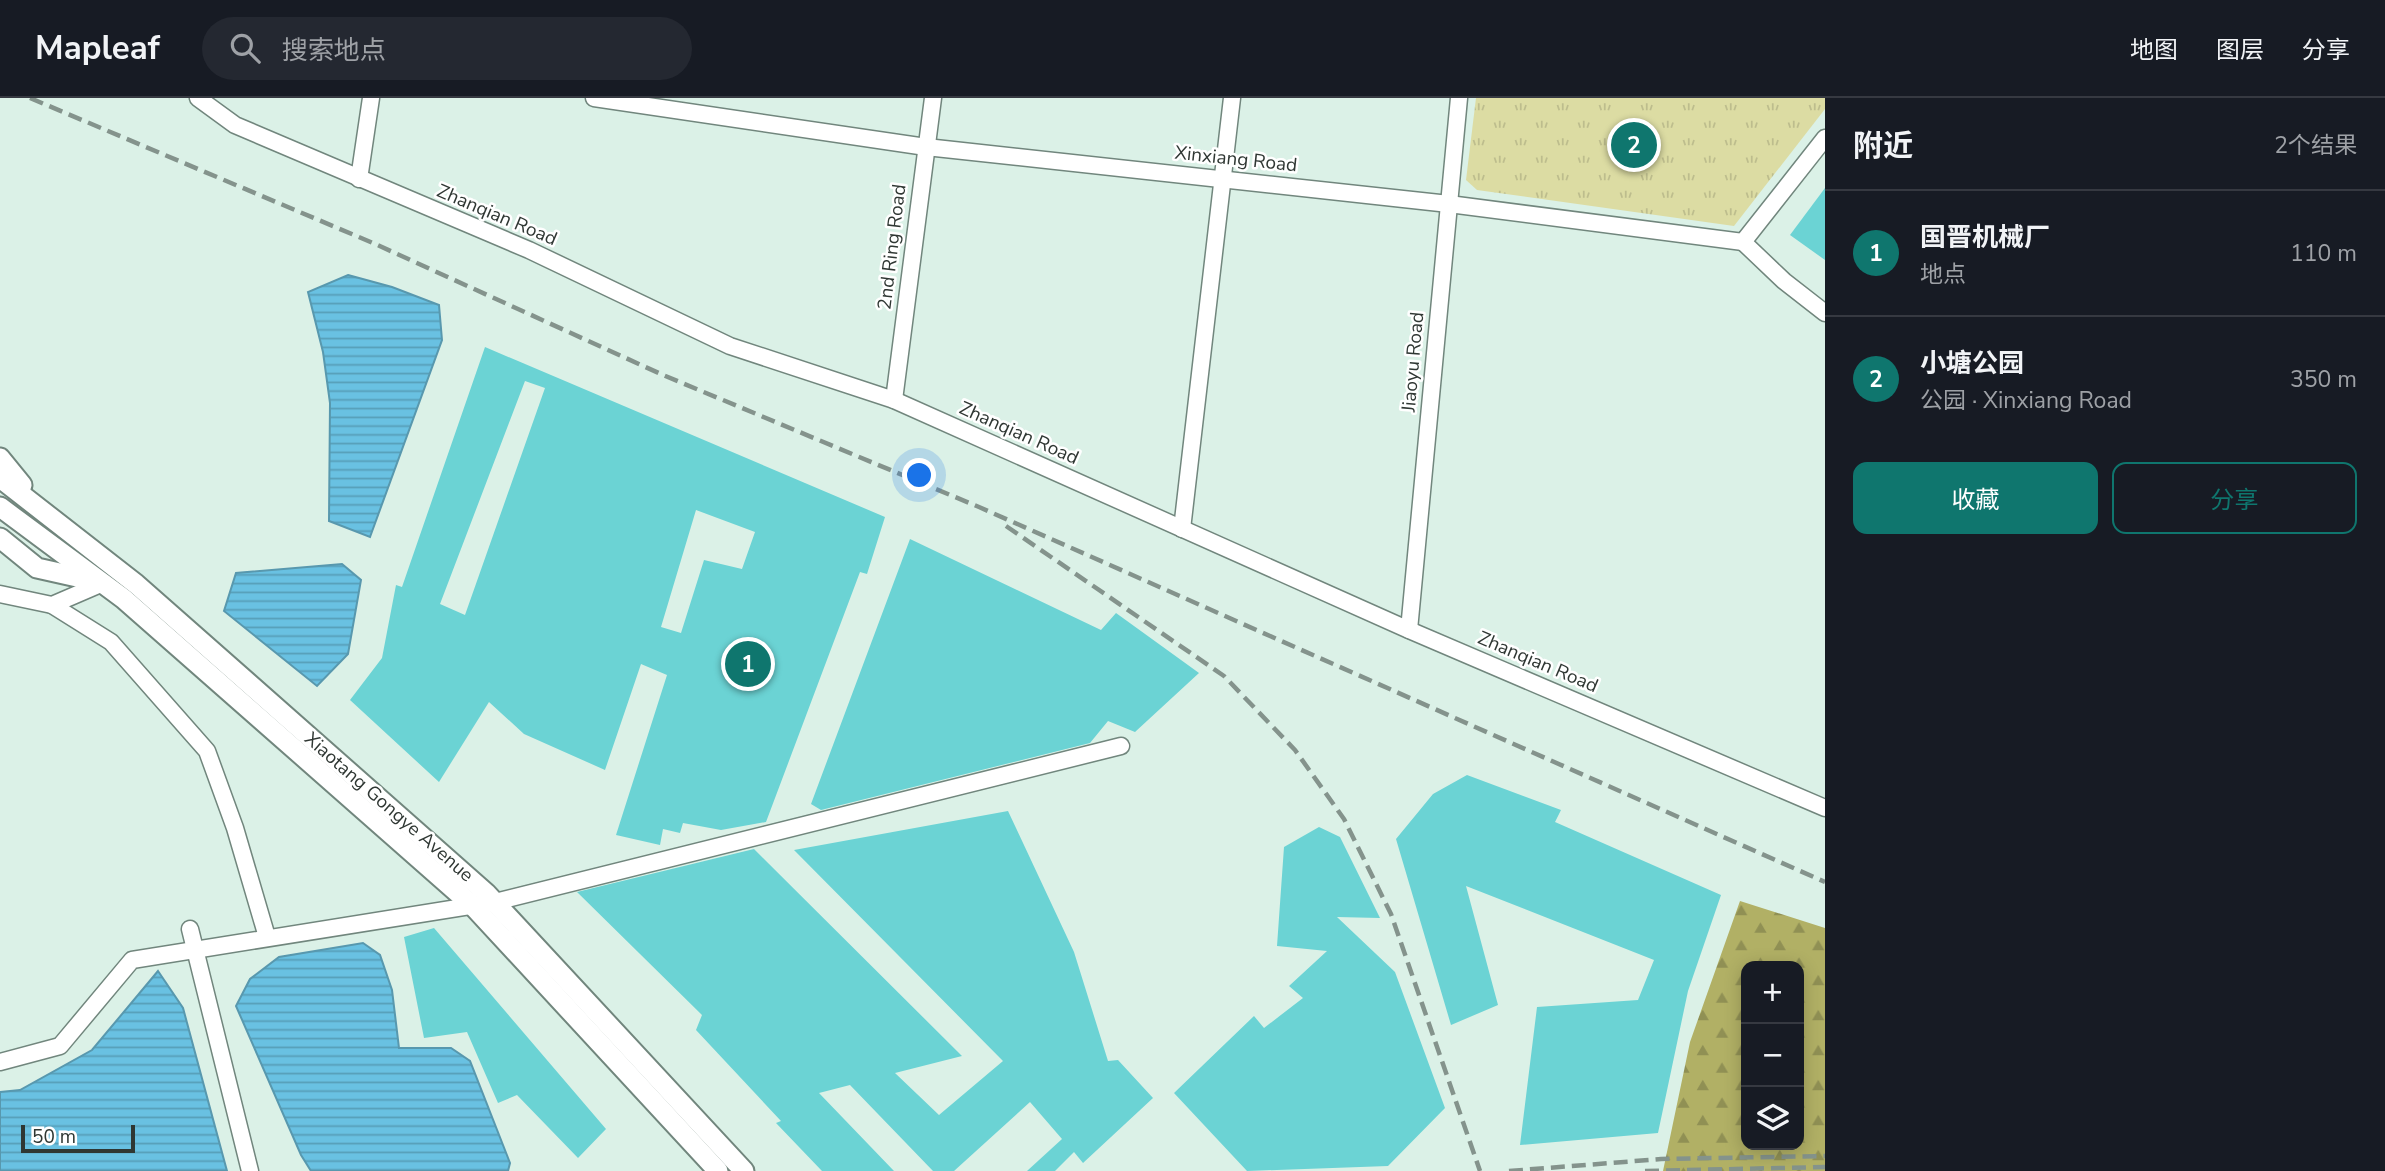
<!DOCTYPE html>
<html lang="zh">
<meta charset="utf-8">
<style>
body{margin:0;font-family:"Nunito Sans","Noto Sans SC",sans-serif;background:#242831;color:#f1f3f6}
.controls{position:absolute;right:21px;bottom:21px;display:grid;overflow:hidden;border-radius:14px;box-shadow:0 4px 18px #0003}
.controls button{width:63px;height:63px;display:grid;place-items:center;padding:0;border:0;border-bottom:2px solid #363941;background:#171b24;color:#f1f3f6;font:35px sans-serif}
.scale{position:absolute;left:21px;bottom:18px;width:114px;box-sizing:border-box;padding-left:7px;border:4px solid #2f3733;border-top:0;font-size:19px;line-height:24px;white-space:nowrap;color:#2f3733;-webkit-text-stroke:5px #fff;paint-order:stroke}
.you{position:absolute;left:920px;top:378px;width:24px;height:24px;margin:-18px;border:5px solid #fff;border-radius:50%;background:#1a73e8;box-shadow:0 0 0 10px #1a73e833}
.badge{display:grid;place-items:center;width:46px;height:46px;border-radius:50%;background:#0f766e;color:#fff;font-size:23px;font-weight:700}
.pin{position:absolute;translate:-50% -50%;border:4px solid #fff;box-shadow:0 2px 7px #0006}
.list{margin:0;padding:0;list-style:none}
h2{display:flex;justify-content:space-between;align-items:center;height:91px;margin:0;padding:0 28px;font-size:30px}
h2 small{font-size:23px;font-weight:400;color:#9ea1a6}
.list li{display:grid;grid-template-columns:46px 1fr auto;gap:21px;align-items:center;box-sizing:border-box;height:126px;padding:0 28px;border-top:2px solid #363941}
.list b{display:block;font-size:26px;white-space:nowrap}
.list p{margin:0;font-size:23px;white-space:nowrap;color:#9ea1a6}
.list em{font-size:23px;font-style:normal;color:#9ea1a6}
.actions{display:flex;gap:14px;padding:21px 28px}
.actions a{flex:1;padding:16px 0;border:2px solid #0f766e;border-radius:14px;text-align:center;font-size:24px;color:#0f766e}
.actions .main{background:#0f766e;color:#fff}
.icon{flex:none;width:38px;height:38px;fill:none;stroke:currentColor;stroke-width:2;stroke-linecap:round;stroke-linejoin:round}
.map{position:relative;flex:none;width:1825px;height:1073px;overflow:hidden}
header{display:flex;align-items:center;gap:42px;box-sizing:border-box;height:98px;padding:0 35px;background:#171b24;border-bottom:2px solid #363941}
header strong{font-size:33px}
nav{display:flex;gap:38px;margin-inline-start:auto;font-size:24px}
.search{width:490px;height:63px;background:#242831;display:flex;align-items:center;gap:18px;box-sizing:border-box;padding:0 24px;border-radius:38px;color:#9ea1a6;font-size:26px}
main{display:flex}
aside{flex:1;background:#171b24}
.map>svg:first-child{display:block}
</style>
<header>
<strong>Mapleaf</strong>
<div class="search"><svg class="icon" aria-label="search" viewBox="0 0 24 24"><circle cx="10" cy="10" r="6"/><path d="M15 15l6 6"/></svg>搜索地点</div>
<nav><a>地图</a><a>图层</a><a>分享</a></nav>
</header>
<main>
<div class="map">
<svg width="1825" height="1073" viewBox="0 0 1825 1073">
<defs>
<pattern id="forest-firs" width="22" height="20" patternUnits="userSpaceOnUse" patternTransform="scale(1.75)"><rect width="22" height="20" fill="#b1b065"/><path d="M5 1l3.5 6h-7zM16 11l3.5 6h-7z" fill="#909054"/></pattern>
<pattern id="park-tufts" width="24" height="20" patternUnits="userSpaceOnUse" patternTransform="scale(1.75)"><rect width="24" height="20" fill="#dcdca3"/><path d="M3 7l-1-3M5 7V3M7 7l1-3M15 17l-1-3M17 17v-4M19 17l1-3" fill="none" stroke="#bdbd8d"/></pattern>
<pattern id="water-rules" width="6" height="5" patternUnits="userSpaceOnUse" patternTransform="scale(1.75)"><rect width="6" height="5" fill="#69c1e2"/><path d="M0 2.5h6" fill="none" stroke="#579eb8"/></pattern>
</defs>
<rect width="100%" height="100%" fill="#dbf1e7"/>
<path fill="url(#forest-firs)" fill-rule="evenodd" d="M 1740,803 L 1825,830 L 1825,1073 L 1663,1073 L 1690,944 ZM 1746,868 L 1799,868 L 1799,1047 L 1746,1047 Z"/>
<path fill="url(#park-tufts)" d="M 1476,0 L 1825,0 L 1825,11 L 1734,128 L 1477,92 L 1466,82 Z"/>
<g fill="url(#water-rules)" stroke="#5898ae" stroke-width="2">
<path d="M 348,177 L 392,189 L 439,207 L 442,242 L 370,439 L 329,423 L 330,305 L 323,254 L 308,194 Z"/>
<path d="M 342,466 L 361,482 L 348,556 L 317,588 L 224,513 L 236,475 Z"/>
<path d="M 363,845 L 380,857 L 392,892 L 399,950 L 451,950 L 470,963 L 510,1065 L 508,1073 L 311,1073 L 301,1057 L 236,908 L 250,881 L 279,859 Z"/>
<path d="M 158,873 L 183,910 L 227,1073 L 0,1073 L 0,994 L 20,992 L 92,952 Z"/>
</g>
<g fill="#6bd3d4" fill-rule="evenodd">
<path d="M 1825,90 L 1825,162 L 1790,137 Z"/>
<path d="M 485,249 L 885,419 L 867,476 L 860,474 L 766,724 L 721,732 L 683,725 L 680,735 L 663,731 L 660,747 L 616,737 L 667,577 L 641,566 L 605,672 L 524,636 L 489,604 L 439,684 L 350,602 L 382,560 L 396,487 L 402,489 ZM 525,283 L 545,290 L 465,517 L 440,506 ZM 696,412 L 755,434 L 742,471 L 704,462 L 681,535 L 661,529 Z"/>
<path d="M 910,441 L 1101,532 L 1116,515 L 1199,575 L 1135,634 L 1108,623 L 1090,645 L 821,712 L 811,706 Z"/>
<path d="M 1467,677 L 1561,712 L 1555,724 L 1721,797 L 1688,893 L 1658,1035 L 1520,1047 L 1537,909 L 1638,902 L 1654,862 L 1466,788 L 1498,907 L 1451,927 L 1396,741 L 1433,696 Z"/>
<path d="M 1008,713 L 1074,854 L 1108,963 L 1118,962 L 1153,1000 L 1083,1065 L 1074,1054 L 1055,1073 L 1027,1073 L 1062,1041 L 1030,1004 L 954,1073 L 933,1073 L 850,987 L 819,995 L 894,1073 L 822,1073 L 776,1025 L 781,1023 L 696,932 L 702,917 L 577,794 L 754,751 L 962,958 L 895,975 L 939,1017 L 1003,963 L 794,752 Z"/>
<path d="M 1319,729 L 1340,739 L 1380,820 L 1337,819 L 1395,874 L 1445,1010 L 1388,1068 L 1247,1073 L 1174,995 L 1254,918 L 1264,930 L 1303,900 L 1289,888 L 1327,853 L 1277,848 L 1284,749 Z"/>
<path d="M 434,830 L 606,1031 L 578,1060 L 517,997 L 498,1005 L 467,934 L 424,940 L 404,839 Z"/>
</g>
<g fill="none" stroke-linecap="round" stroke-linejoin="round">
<g stroke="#71867d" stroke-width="19">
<g id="minor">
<path d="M 198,0 L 235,27 L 529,152 L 730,248 L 894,302 L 1409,532 L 1825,710"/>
<path d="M 594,0 L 926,49 L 1449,106 L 1743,144 L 1825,40"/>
<path d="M 359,81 L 371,0"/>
<path d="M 1743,144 L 1784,183 L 1825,215"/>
<path d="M 894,302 L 933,0"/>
<path d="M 1182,431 L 1232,0"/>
<path d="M 0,496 L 52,507 L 103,485"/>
<path d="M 52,507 L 111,544 L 207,653 L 235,730 L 267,839"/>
<path d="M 1409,532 L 1459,0"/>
<path d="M 190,831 L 250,1073"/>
<path d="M 0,964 L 60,948 L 132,862 L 495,804 L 1121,648"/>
</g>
</g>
<g stroke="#71867d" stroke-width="23">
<g id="major">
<path d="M 0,360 L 22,387"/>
<path d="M 0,380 L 136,486 L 486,795 L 744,1073"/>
<path d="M 0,409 L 124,501 L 473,808 L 718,1073"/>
<path d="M 0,440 L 37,470 L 95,483"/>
</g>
</g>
<use href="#minor" stroke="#fff" stroke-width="16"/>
<use href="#major" stroke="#fff" stroke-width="19"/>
<g stroke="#84938c" stroke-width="4.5" stroke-dasharray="14 7" stroke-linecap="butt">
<path d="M 30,0 L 373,145 L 663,277 L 979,409 L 1825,784"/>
<path d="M 1006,428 L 1224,578 L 1295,652 L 1344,721 L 1391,816 L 1480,1073"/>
<path d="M 1509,1073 L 1661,1061 L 1825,1058"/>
<path d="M 1645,1073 L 1825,1069"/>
</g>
</g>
<g text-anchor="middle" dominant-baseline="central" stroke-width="5" stroke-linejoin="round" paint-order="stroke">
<g font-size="19" fill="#2f3733" stroke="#fff">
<text transform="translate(1236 61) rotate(6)">Xinxiang Road</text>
<text transform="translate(497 117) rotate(23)">Zhanqian Road</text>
<text transform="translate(892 149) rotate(-83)">2nd Ring Road</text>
<text transform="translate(1413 264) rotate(-85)">Jiaoyu Road</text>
<text transform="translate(1019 335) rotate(24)">Zhanqian Road</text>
<text transform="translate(1538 564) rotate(23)">Zhanqian Road</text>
<text transform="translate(389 709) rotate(41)">Xiaotang Gongye Avenue</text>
</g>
</g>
</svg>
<div class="controls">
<button>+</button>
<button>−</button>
<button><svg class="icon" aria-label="layers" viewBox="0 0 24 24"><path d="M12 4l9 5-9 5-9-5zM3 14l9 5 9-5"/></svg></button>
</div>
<div class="scale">50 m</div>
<div class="you"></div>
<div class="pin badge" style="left:748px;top:566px">1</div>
<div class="pin badge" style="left:1634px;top:47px">2</div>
</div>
<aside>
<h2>附近<small>2个结果</small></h2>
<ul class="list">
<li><span class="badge">1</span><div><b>国晋机械厂</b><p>地点</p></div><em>110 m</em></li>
<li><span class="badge">2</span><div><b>小塘公园</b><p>公园 · Xinxiang Road</p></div><em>350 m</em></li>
</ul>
<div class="actions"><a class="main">收藏</a><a>分享</a></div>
</aside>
</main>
